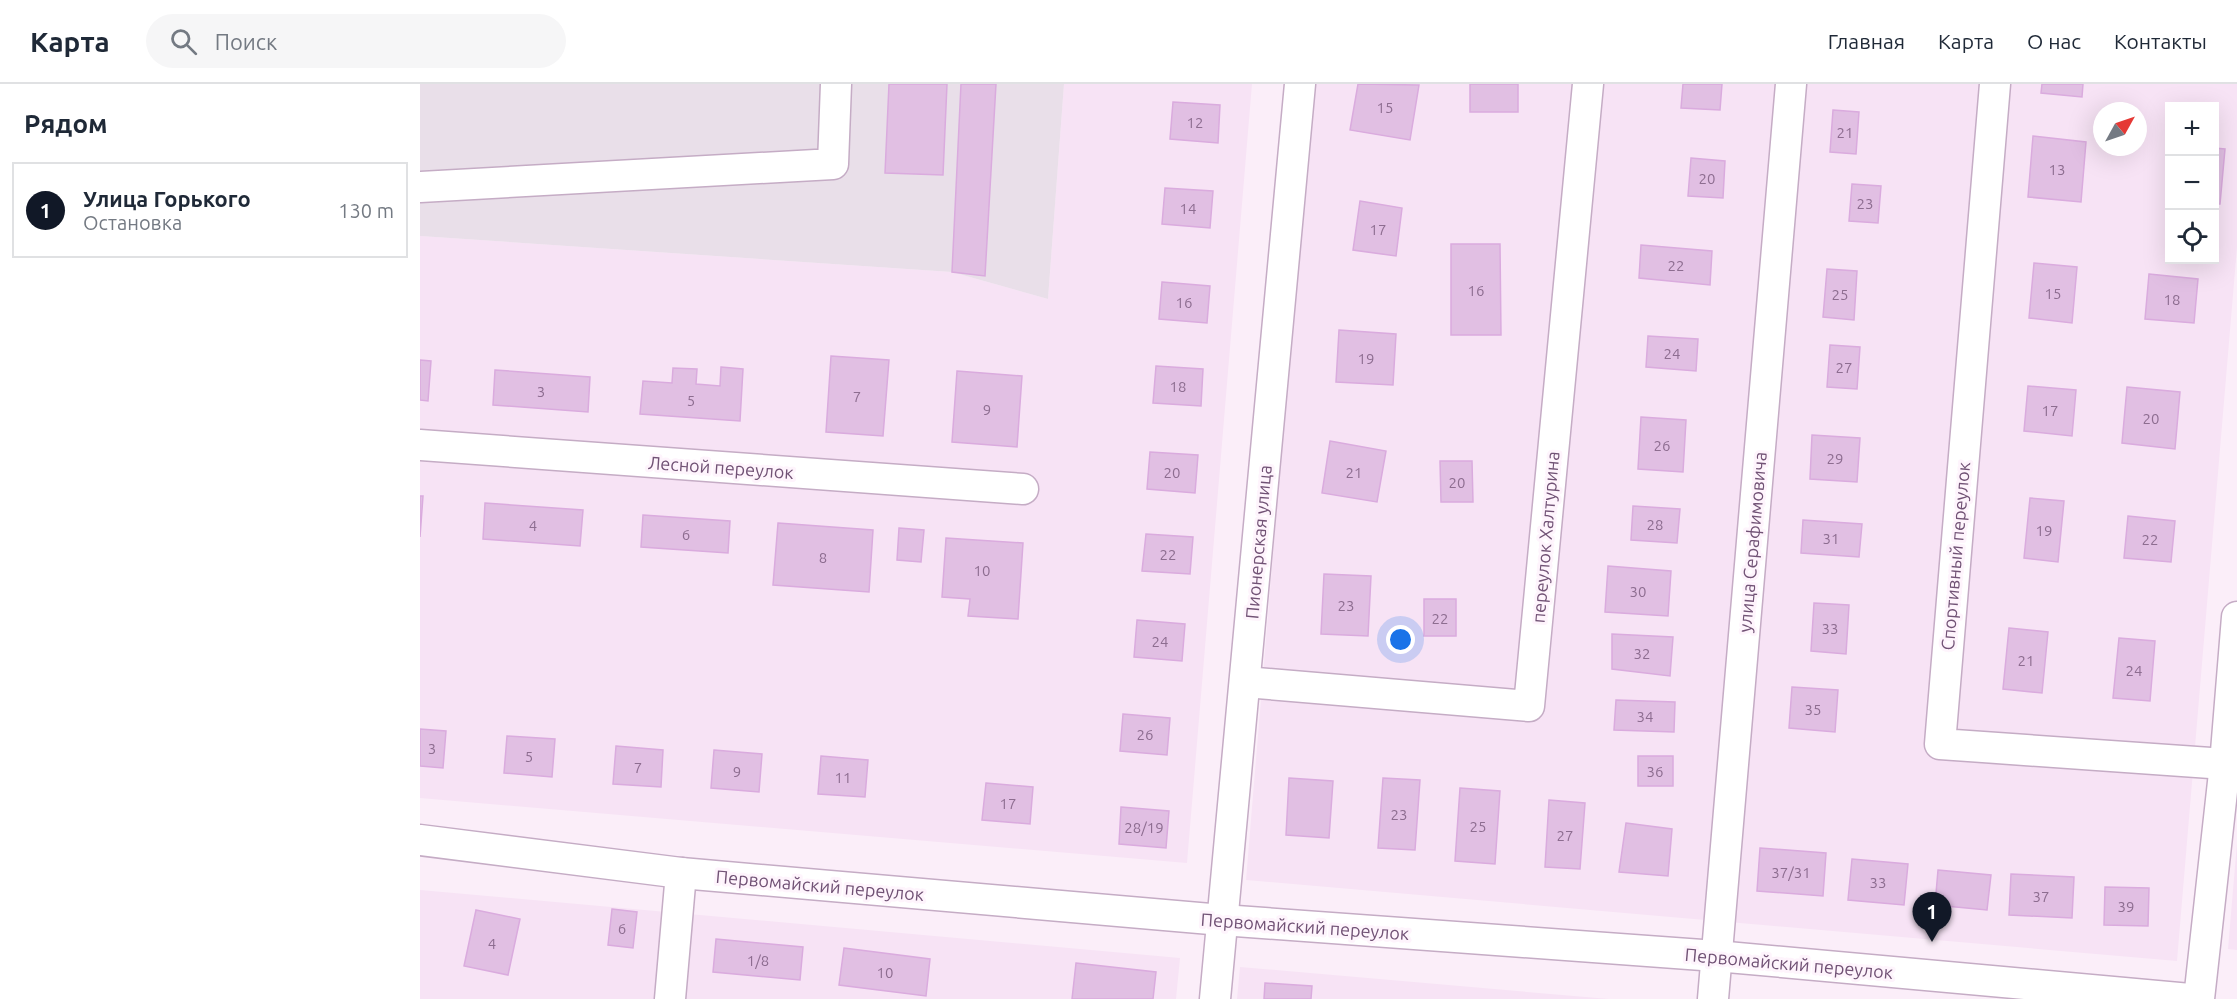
<!DOCTYPE html>
<html lang="ru">
<meta charset="utf-8">
<style>
body{margin:0;font-family:Ubuntu,sans-serif;background:#f6f6f7;color:#1f2937}
.controls{position:absolute;right:18px;top:18px;display:grid;overflow:hidden;border-radius:0px;box-shadow:0 6px 24px #0002}
.controls button{width:54px;height:54px;display:grid;place-items:center;padding:0;border:0;border-bottom:2px solid #e0e1e3;background:#fff;color:#1f2937;font:30px sans-serif}
.compass{position:absolute;left:1673px;top:18px;width:54px;height:54px;border-radius:50%;background:#fff;box-shadow:0 6px 24px #0002;rotate:50deg}
.you{position:absolute;left:981px;top:556px;width:21px;height:21px;margin:-15px;border:4px solid #fff;border-radius:50%;background:#1a73e8;box-shadow:0 0 0 9px #1a73e833}
.badge{display:grid;place-items:center;width:39px;height:39px;border-radius:50%;background:#111827;color:#fff;font-size:20px;font-weight:700}
.pin{position:absolute;translate:-50% -50px;filter:drop-shadow(0 2px 3px #0008)}
.pin::after{content:'';position:absolute;top:32px;width:21px;height:18px;background:inherit;clip-path:polygon(0 0,100% 0,50% 100%)}
.list{margin:0;padding:0;list-style:none}
h2{display:flex;justify-content:space-between;align-items:center;height:78px;margin:0;padding:0 24px;font-size:26px}
h2 small{font-size:20px;font-weight:400;color:#747a83}
.list li{display:grid;grid-template-columns:39px 1fr auto;gap:18px;align-items:center;box-sizing:border-box;height:96px;margin:0 12px 12px;padding:0 12px;border:2px solid #e0e1e3;border-radius:0px}
.list b{display:block;font-size:22px;white-space:nowrap}
.list p{margin:0;font-size:20px;white-space:nowrap;color:#747a83}
.list em{font-size:20px;font-style:normal;color:#747a83}
.icon{flex:none;width:33px;height:33px;fill:none;stroke:currentColor;stroke-width:2;stroke-linecap:round;stroke-linejoin:round}
.map{position:relative;flex:none;width:1817px;height:915px;overflow:hidden}
header{display:flex;align-items:center;gap:36px;box-sizing:border-box;height:84px;padding:0 30px;background:#fff;border-bottom:2px solid #e0e1e3}
header strong{font-size:28px}
nav{display:flex;gap:33px;margin-inline-start:auto;font-size:21px}
.search{width:420px;height:54px;background:#f6f6f7;display:flex;align-items:center;gap:15px;box-sizing:border-box;padding:0 21px;border-radius:33px;color:#747a83;font-size:22px}
main{display:flex}
aside{flex:1;background:#fff}
.map>svg:first-child{display:block}
</style>
<header>
<strong>Карта</strong>
<div class="search"><svg class="icon" aria-label="search" viewBox="0 0 24 24"><circle cx="10" cy="10" r="6"/><path d="M15 15l6 6"/></svg>Поиск</div>
<nav><a>Главная</a><a>Карта</a><a>О нас</a><a>Контакты</a></nav>
</header>
<main>
<aside>
<h2>Рядом<small></small></h2>
<ul class="list">
<li><span class="badge">1</span><div><b>Улица Горького</b><p>Остановка</p></div><em>130 m</em></li>
</ul>
</aside>
<div class="map">
<svg width="1817" height="915" viewBox="0 0 1817 915">
<rect width="100%" height="100%" fill="#fbeef9"/>
<g fill="#f7e3f5" fill-rule="evenodd">
<path d="M 644,0 L 832,0 L 767,779 L 0,714 L 0,152 L 532,188 L 628,215 Z"/>
<path d="M 892,0 L 1817,0 L 1817,163 L 1757,877 L 826,796 ZM 1750,22 L 1794,22 L 1794,176 L 1750,176 ZM 1682,27 L 1718,27 L 1718,63 L 1682,63 Z"/>
<path d="M 1817,759 L 1817,866 L 1808,865 Z"/>
<path d="M 0,806 L 760,874 L 756,915 L 0,915 Z"/>
<path d="M 820,883 L 1189,915 L 817,915 Z"/>
</g>
<path fill="#e9dfe9" d="M 0,0 L 644,0 L 628,215 L 532,188 L 0,152 Z"/>
<g fill="#e1bfe3" stroke="#daabde" stroke-width="1.5">
<path d="M 469,0 L 527,0 L 523,91 L 465,89 Z"/>
<path d="M 541,0 L 576,0 L 565,192 L 532,188 Z"/>
<path d="M 938,0 L 999,1 L 990,56 L 930,46 Z"/>
<rect x="1050" y="0" width="48" height="28"/>
<path d="M 1263,0 L 1302,0 L 1300,26 L 1261,24 Z"/>
<path d="M 1622,0 L 1663,0 L 1662,13 L 1621,9 Z"/>
<path d="M 753,18 L 800,21 L 798,59 L 750,55 Z"/>
<path d="M 1413,26 L 1439,28 L 1436,70 L 1410,68 Z"/>
<path d="M 1613,52 L 1666,58 L 1661,118 L 1608,113 Z"/>
<path d="M 1794,64 L 1805,65 L 1800,120 L 1794,120 Z"/>
<path d="M 1271,74 L 1305,77 L 1303,114 L 1268,112 Z"/>
<path d="M 1432,100 L 1461,102 L 1458,139 L 1429,137 Z"/>
<path d="M 745,104 L 793,107 L 790,144 L 742,140 Z"/>
<path d="M 940,117 L 982,124 L 976,172 L 933,166 Z"/>
<path d="M 1031,160 L 1080,160 L 1081,251 L 1031,251 Z"/>
<path d="M 1221,161 L 1292,167 L 1290,201 L 1219,194 Z"/>
<path d="M 1614,179 L 1657,183 L 1652,239 L 1609,234 Z"/>
<path d="M 1407,185 L 1437,187 L 1434,236 L 1403,233 Z"/>
<path d="M 1729,190 L 1778,195 L 1774,239 L 1725,235 Z"/>
<path d="M 742,198 L 790,202 L 787,239 L 739,235 Z"/>
<path d="M 919,246 L 976,250 L 973,301 L 916,298 Z"/>
<path d="M 1228,252 L 1278,255 L 1276,287 L 1226,283 Z"/>
<path d="M 1410,261 L 1440,263 L 1437,305 L 1407,303 Z"/>
<path d="M 411,272 L 469,276 L 463,352 L 406,348 Z"/>
<path d="M 0,276 L 11,277 L 8,317 L 0,316 Z"/>
<path d="M 736,282 L 783,285 L 781,322 L 733,319 Z"/>
<path d="M 301,283 L 323,285 L 320,337 L 220,330 L 223,297 L 252,299 L 253,284 L 277,285 L 276,300 L 300,302 Z"/>
<path d="M 75,286 L 170,293 L 168,328 L 73,321 Z"/>
<path d="M 537,287 L 602,292 L 597,363 L 532,358 Z"/>
<path d="M 1608,302 L 1656,306 L 1652,352 L 1604,347 Z"/>
<path d="M 1707,303 L 1760,308 L 1755,365 L 1702,359 Z"/>
<path d="M 1221,333 L 1266,336 L 1263,388 L 1218,385 Z"/>
<path d="M 1392,351 L 1440,354 L 1437,398 L 1390,395 Z"/>
<path d="M 910,357 L 966,367 L 957,418 L 902,409 Z"/>
<path d="M 730,368 L 778,371 L 775,409 L 727,405 Z"/>
<path d="M 1020,377 L 1052,377 L 1053,418 L 1021,418 Z"/>
<path d="M 0,412 L 3,412 L 0,453 Z"/>
<path d="M 1610,414 L 1644,417 L 1638,478 L 1604,474 Z"/>
<path d="M 65,419 L 163,426 L 160,462 L 63,455 Z"/>
<path d="M 1213,422 L 1260,425 L 1257,459 L 1211,456 Z"/>
<path d="M 223,431 L 310,437 L 308,469 L 221,463 Z"/>
<path d="M 1708,432 L 1755,437 L 1751,478 L 1704,474 Z"/>
<path d="M 1383,436 L 1442,440 L 1439,473 L 1381,469 Z"/>
<path d="M 358,439 L 453,446 L 449,508 L 353,501 Z"/>
<path d="M 479,444 L 504,446 L 501,478 L 477,476 Z"/>
<path d="M 726,450 L 773,453 L 770,490 L 722,487 Z"/>
<path d="M 526,454 L 603,459 L 598,535 L 548,532 L 550,515 L 522,513 Z"/>
<path d="M 1188,482 L 1251,487 L 1248,532 L 1185,528 Z"/>
<path d="M 904,490 L 951,492 L 948,552 L 901,550 Z"/>
<rect x="1004" y="515" width="32" height="37"/>
<path d="M 1394,519 L 1429,521 L 1426,570 L 1391,567 Z"/>
<path d="M 717,536 L 765,540 L 762,577 L 714,573 Z"/>
<path d="M 1589,544 L 1628,548 L 1622,609 L 1583,605 Z"/>
<path d="M 1192,550 L 1253,553 L 1250,592 L 1192,585 Z"/>
<path d="M 1699,554 L 1735,557 L 1730,617 L 1693,614 Z"/>
<path d="M 1372,603 L 1418,606 L 1415,648 L 1369,644 Z"/>
<path d="M 1196,616 L 1255,618 L 1254,648 L 1194,646 Z"/>
<path d="M 703,630 L 750,634 L 747,671 L 700,667 Z"/>
<path d="M 0,645 L 26,647 L 23,684 L 0,682 Z"/>
<path d="M 87,652 L 135,655 L 132,693 L 84,689 Z"/>
<path d="M 196,662 L 243,666 L 241,703 L 193,700 Z"/>
<path d="M 294,666 L 342,670 L 339,708 L 291,704 Z"/>
<path d="M 401,672 L 448,676 L 445,713 L 398,710 Z"/>
<rect x="1218" y="672" width="35" height="30"/>
<path d="M 869,694 L 913,697 L 909,754 L 866,751 Z"/>
<path d="M 963,694 L 1000,696 L 995,766 L 958,764 Z"/>
<path d="M 566,699 L 613,703 L 610,740 L 562,736 Z"/>
<path d="M 1040,704 L 1080,707 L 1075,780 L 1035,777 Z"/>
<path d="M 1129,716 L 1165,719 L 1160,785 L 1125,783 Z"/>
<path d="M 701,723 L 749,727 L 746,764 L 699,760 Z"/>
<path d="M 1206,739 L 1252,745 L 1248,792 L 1199,788 Z"/>
<path d="M 1340,764 L 1406,769 L 1403,812 L 1337,807 Z"/>
<path d="M 1432,775 L 1488,780 L 1484,821 L 1428,816 Z"/>
<path d="M 1518,786 L 1571,791 L 1567,826 L 1515,821 Z"/>
<path d="M 1591,790 L 1654,793 L 1652,834 L 1589,831 Z"/>
<path d="M 1685,803 L 1729,804 L 1728,842 L 1684,841 Z"/>
<path d="M 192,825 L 217,828 L 213,864 L 188,861 Z"/>
<path d="M 56,826 L 100,835 L 88,891 L 44,882 Z"/>
<path d="M 296,855 L 383,863 L 380,896 L 293,888 Z"/>
<path d="M 424,864 L 510,875 L 506,912 L 419,901 Z"/>
<path d="M 656,879 L 736,888 L 733,915 L 652,915 Z"/>
<path d="M 845,899 L 892,902 L 891,915 L 844,915 Z"/>
</g>
<g fill="none" stroke-linecap="round" stroke-linejoin="round">
<g stroke="#c5acc5" stroke-width="33">
<g id="minor">
<path d="M 1575,0 L 1520,660 L 1805,680"/>
<path d="M 0,103 L 413,80 L 416,0"/>
<path d="M 0,361 L 603,405"/>
<path d="M 825,598 L 1109,622 L 1168,0"/>
<path d="M 0,756 L 261,789 L 802,836 L 1296,872 L 1770,915"/>
<path d="M 250,915 L 261,789"/>
<path d="M 795,915 L 880,0"/>
<path d="M 1293,915 L 1371,0"/>
<path d="M 1779,915 L 1805,680 L 1817,533"/>
</g>
</g>
<use href="#minor" stroke="#fff" stroke-width="30"/>
</g>
<g text-anchor="middle" dominant-baseline="central" stroke-width="6" stroke-linejoin="round" paint-order="stroke">
<g font-size="15" fill="#8d6d90">
<text x="965" y="23">15</text>
<text x="775" y="38">12</text>
<text x="1425" y="48">21</text>
<text x="1637" y="85">13</text>
<text x="1287" y="94">20</text>
<text x="1445" y="119">23</text>
<text x="768" y="124">14</text>
<text x="958" y="145">17</text>
<text x="1256" y="181">22</text>
<text x="1056" y="206">16</text>
<text x="1633" y="209">15</text>
<text x="1420" y="210">25</text>
<text x="1752" y="215">18</text>
<text x="764" y="218">16</text>
<text x="1252" y="269">24</text>
<text x="946" y="274">19</text>
<text x="1424" y="283">27</text>
<text x="758" y="302">18</text>
<text x="121" y="307">3</text>
<text x="437" y="312">7</text>
<text x="271" y="316">5</text>
<text x="567" y="325">9</text>
<text x="1630" y="326">17</text>
<text x="1731" y="334">20</text>
<text x="1242" y="361">26</text>
<text x="1415" y="374">29</text>
<text x="752" y="388">20</text>
<text x="934" y="388">21</text>
<text x="1037" y="398">20</text>
<text x="1235" y="440">28</text>
<text x="113" y="441">4</text>
<text x="1624" y="446">19</text>
<text x="266" y="450">6</text>
<text x="1411" y="454">31</text>
<text x="1730" y="455">22</text>
<text x="748" y="470">22</text>
<text x="403" y="473">8</text>
<text x="562" y="486">10</text>
<text x="1218" y="507">30</text>
<text x="926" y="521">23</text>
<text x="1020" y="534">22</text>
<text x="1410" y="544">33</text>
<text x="740" y="557">24</text>
<text x="1222" y="569">32</text>
<text x="1606" y="576">21</text>
<text x="1714" y="586">24</text>
<text x="1393" y="625">35</text>
<text x="1225" y="632">34</text>
<text x="725" y="650">26</text>
<text x="12" y="664">3</text>
<text x="109" y="672">5</text>
<text x="218" y="683">7</text>
<text x="317" y="687">9</text>
<text x="1235" y="687">36</text>
<text x="423" y="693">11</text>
<text x="588" y="719">17</text>
<text x="979" y="730">23</text>
<text x="1058" y="742">25</text>
<text x="724" y="743">28/19</text>
<text x="1145" y="751">27</text>
<text x="1371" y="788">37/31</text>
<text x="1458" y="798">33</text>
<text x="1621" y="812">37</text>
<text x="1706" y="822">39</text>
<text x="202" y="844">6</text>
<text x="72" y="859">4</text>
<text x="338" y="876">1/8</text>
<text x="465" y="888">10</text>
</g>
<g font-size="18" fill="#715275" stroke="#fef4fc">
<text transform="translate(301 383) rotate(4)">Лесной переулок</text>
<text transform="translate(1125 453) rotate(-85)">переулок Халтурина</text>
<text transform="translate(838 458) rotate(-85)">Пионерская улица</text>
<text transform="translate(1332 458) rotate(-85)">улица Серафимовича</text>
<text transform="translate(1535 472) rotate(-85)">Спортивный переулок</text>
<text transform="translate(400 801) rotate(5)">Первомайский переулок</text>
<text transform="translate(885 842) rotate(4)">Первомайский переулок</text>
<text transform="translate(1369 879) rotate(5)">Первомайский переулок</text>
</g>
</g>
</svg>
<div class="controls">
<button>+</button>
<button>−</button>
<button><svg class="icon" aria-label="locate" viewBox="0 0 24 24"><circle cx="12" cy="12" r="6"/><path d="M12 2v4M12 18v4M2 12h4M18 12h4"/></svg></button>
</div>
<svg class="compass" viewBox="-18 -18 36 36"><path d="M0-13l5 13h-10z" fill="#e53935"/><path d="M0 13l5-13h-10z" fill="#747a83"/></svg>
<div class="you"></div>
<div class="pin badge" style="left:1512px;top:858px">1</div>
</div>
</main>
